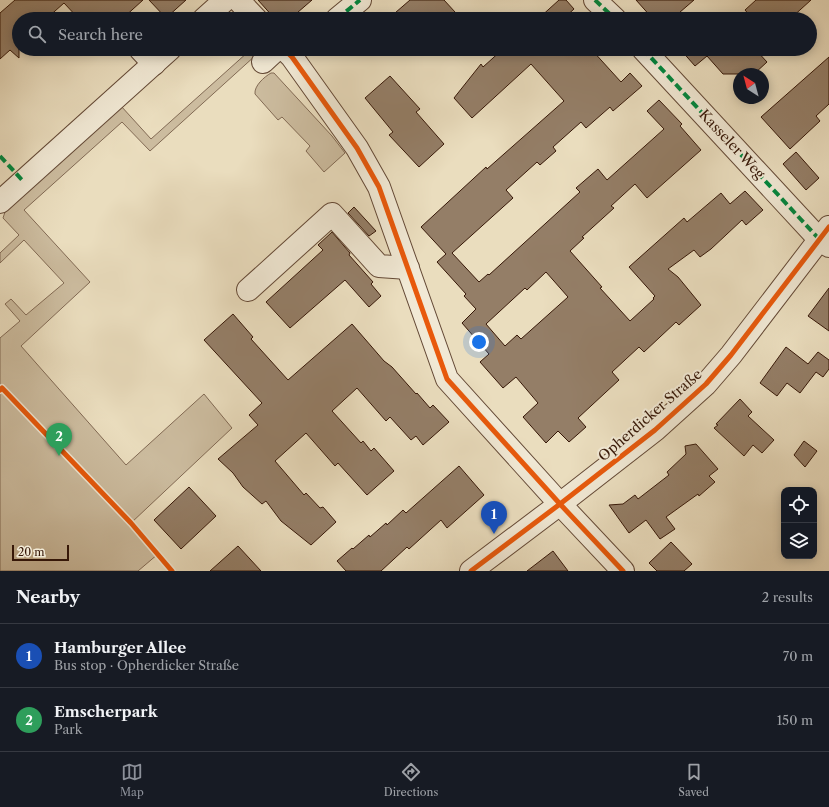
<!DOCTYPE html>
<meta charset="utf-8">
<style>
body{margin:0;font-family:"Libre Caslon Text",serif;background:#242831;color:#f1f3f6}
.controls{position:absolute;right:12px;bottom:12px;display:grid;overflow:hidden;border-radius:8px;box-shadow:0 2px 10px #0003}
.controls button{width:36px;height:36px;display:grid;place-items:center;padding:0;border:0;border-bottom:1px solid #363941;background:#171b24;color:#f1f3f6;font:20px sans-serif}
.compass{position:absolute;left:733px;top:68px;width:36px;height:36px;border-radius:50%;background:#171b24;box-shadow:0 2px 10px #0003;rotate:324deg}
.scale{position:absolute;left:12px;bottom:10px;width:57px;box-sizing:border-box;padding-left:4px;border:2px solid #371808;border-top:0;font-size:11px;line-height:14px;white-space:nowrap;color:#371808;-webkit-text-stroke:3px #f1e9d5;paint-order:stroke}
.you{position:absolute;left:479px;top:342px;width:14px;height:14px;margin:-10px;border:3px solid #fff;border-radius:50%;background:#1a73e8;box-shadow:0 0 0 6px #1a73e833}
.badge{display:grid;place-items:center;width:26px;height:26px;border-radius:50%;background:#8c9099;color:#fff;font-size:13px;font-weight:700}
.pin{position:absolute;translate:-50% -33px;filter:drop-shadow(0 1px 2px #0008)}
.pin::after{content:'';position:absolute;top:21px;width:14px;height:12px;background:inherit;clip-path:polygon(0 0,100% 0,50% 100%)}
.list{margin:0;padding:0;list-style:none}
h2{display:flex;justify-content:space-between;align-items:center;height:52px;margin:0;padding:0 16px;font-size:17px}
h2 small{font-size:13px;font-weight:400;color:#9ea1a6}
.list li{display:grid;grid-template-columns:26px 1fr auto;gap:12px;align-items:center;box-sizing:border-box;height:64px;padding:0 16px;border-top:1px solid #363941}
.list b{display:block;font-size:15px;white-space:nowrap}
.list p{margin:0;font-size:13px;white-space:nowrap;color:#9ea1a6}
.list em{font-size:13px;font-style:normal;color:#9ea1a6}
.icon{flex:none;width:22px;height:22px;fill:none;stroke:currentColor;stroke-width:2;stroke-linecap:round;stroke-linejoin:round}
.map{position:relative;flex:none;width:829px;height:571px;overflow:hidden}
.search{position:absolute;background:#171b24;box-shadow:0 2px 10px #0003;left:12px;right:12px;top:12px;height:44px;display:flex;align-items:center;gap:10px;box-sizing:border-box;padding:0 14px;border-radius:22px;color:#9ea1a6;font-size:15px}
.sheet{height:180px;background:#171b24}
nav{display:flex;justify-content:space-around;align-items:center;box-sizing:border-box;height:56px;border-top:1px solid #363941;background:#171b24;font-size:11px;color:#9ea1a6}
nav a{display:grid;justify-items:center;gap:2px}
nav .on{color:#8c9099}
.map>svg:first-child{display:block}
</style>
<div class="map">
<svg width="829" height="571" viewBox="0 0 829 571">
<rect width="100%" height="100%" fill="#eaddbe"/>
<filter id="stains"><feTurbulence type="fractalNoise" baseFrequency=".005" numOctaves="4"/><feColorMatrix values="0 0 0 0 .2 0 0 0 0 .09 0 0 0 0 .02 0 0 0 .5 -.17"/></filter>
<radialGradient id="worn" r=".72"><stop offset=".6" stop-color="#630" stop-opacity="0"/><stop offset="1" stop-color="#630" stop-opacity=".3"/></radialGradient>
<g fill="#ccbc9f" stroke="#826a54">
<path d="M 246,49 L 251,49 L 256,55 L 150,151 L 122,122 L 24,210 L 90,282 L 21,346 L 126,465 L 204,394 L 232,428 L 131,523 L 158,554 L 138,571 L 0,571 L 0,338 L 20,321 L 5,304 L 11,299 L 26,315 L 64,283 L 24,240 L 0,263 L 0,253 L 19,235 L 3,218 L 5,212 L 121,106 L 151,139 L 248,52 Z"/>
<path d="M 271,73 L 274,73 L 332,136 L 345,153 L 324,172 L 306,151 L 310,146 L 282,117 L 278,120 L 255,94 C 254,86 264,77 271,73 Z"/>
</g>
<g fill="#947e67" stroke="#371808" fill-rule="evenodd">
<path d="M 15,0 L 143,0 L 122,19 L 79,19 L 64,3 L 46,19 L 19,19 L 19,58 L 10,50 L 0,59 L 0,13 Z"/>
<path d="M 149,0 L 186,0 L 166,18 Z"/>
<path d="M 258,0 L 312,0 L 290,19 L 275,19 Z"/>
<path d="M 410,0 L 444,0 L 455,12 L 447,19 L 388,19 Z"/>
<path d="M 559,0 L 566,0 L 574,9 L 563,19 L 538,19 Z"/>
<path d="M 636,0 L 694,0 L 672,19 L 653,19 Z"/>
<path d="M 756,0 L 811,0 L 790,19 L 753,19 L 745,10 Z"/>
<path d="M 503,49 L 591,49 L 621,82 L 630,73 L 642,86 L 613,111 L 610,107 L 586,128 L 581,122 L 553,147 L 556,151 L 540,165 L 537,162 L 506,190 L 513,198 L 452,253 L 479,282 L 488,274 L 489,275 L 580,192 L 576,188 L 598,169 L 607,180 L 664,129 L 647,111 L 659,100 L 682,124 L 680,126 L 701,150 L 647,198 L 635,184 L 611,206 L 614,208 L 582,237 L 584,238 L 570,251 L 602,287 L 600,288 L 630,321 L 654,299 L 653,298 L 655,296 L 629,267 L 684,218 L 687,222 L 721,193 L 730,204 L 745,191 L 763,210 L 746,225 L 742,220 L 711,249 L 700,257 L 694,250 L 668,269 L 678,277 L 701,305 L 679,325 L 676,322 L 644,352 L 639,347 L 612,372 L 619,380 L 578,418 L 586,427 L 569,442 L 558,431 L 546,443 L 523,417 L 538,403 L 516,377 L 503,388 L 480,362 L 489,354 L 462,323 L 476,309 L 464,296 L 466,294 L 437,262 L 446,254 L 421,227 L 486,167 L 487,169 L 564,101 L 531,64 L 472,118 L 454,98 L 481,64 L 483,67 ZM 546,272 L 568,297 L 521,339 L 517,335 L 505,346 L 486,324 L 525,288 L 527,290 Z"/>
<path d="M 680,49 L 755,49 L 767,62 L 754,74 L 723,74 L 707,56 L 695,66 Z"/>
<path d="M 829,57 L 829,104 L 816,116 L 820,121 L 790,149 L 761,117 Z"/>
<path d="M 390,76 L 420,109 L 416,112 L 444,144 L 419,167 L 389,135 L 393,132 L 365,98 Z"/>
<path d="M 796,152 L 819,178 L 806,190 L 783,164 Z"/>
<path d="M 354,207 L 376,231 L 369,236 L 348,213 Z"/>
<path d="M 332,232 L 350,253 L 349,255 L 373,282 L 371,284 L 381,296 L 369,307 L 345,280 L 290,328 L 266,302 L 323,250 L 318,245 Z"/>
<path d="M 829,288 L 829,331 L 808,316 Z"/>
<path d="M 233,314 L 253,337 L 251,339 L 288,380 L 352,324 L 384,361 L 392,367 L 416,394 L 417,393 L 430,408 L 433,405 L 449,422 L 423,445 L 416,436 L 411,440 L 390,417 L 386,421 L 357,388 L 332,411 L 361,443 L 363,441 L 371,451 L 374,448 L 394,471 L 367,495 L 338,463 L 335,466 L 306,433 L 275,461 L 304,495 L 306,493 L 320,508 L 323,507 L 336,522 L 311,545 L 281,521 L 266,501 L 262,504 L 243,487 L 233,473 L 218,459 L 258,425 L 249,415 L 262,403 L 204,340 Z"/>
<path d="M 786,347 L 808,364 L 818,352 L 829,360 L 829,369 L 823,377 L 816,372 L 800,393 L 787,383 L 777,396 L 760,383 Z"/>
<path d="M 740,399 L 752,412 L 748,416 L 774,440 L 762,453 L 753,445 L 744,456 L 714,428 L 718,425 L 716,424 Z"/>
<path d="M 804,441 L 817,451 L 805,467 L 794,455 Z"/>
<path d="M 696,444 L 718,469 L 709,476 L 715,482 L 699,496 L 698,494 L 666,517 L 675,529 L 660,539 L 646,520 L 629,533 L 609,505 L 623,504 L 635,495 L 638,499 L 669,475 L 667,472 L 686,454 L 685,446 Z"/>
<path d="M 459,466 L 484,495 L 447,528 L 441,520 L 409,549 L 407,547 L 381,571 L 346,571 L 337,561 L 352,548 L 353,549 L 369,535 L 370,537 L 386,523 L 387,525 L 403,510 L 406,513 Z"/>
<path d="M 189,487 L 216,516 L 181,549 L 154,520 Z"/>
<path d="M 671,542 L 692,564 L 684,571 L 657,571 L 649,563 Z"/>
<path d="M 238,546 L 261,571 L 210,571 Z"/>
<path d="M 553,551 L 568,571 L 527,571 Z"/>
</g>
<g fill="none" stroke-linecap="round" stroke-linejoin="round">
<g stroke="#644936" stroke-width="24">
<g id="minor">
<path d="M 238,0 L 256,19"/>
<path d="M 595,0 L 615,19"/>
<path d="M 204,19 L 225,0"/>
<path d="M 337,19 L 360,0"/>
<path d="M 140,49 L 154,64"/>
<path d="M 284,49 L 292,57 L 357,148 L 379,187 L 447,379 L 560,504 L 623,571"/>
<path d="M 643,49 L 819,239 L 829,246"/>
<path d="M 263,62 L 277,49"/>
<path d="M 0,202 L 170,49"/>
<path d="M 248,290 L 332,214 L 379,266 L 408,268"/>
<path d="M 471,571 L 560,504 L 655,430 L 706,384 L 731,355 L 829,227"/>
</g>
</g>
<use href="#minor" stroke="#f1e9d5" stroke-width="22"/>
<g stroke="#00873e" stroke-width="4" stroke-dasharray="8 4" stroke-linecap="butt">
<path d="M 595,0 L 615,19"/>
<path d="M 337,19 L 360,0"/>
<path d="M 643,49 L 819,239"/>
<path d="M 292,57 L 302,49"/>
<path d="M 0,156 L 23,181"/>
</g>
<g stroke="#f1e9d5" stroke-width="8">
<g id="cycleway">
<path d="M 284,49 L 292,57 L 357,148 L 379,187 L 447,379 L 560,504 L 623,571"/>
<path d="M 0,390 L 2,388 L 131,523 L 172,571"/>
<path d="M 471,571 L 560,504 L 655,430 L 706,384 L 731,355 L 829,227"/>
</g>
</g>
<use href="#cycleway" stroke="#e8590c" stroke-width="5"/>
</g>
<g text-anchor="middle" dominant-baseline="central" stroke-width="4" stroke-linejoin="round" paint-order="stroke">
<g font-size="14" fill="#371808" stroke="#f1e9d5">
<text transform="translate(732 144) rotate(47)">Kasseler Weg</text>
<text transform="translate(650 415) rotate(-41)">Opherdicker Straße</text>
</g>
</g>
<rect width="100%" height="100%" filter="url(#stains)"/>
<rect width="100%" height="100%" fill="url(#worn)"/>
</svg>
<div class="controls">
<button><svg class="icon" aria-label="locate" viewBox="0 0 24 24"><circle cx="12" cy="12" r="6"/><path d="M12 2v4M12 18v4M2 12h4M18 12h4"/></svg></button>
<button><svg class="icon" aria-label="layers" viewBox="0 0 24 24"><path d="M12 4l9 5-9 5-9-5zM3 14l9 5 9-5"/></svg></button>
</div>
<svg class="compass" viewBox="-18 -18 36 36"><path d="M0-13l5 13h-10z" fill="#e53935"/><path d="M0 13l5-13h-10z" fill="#9ea1a6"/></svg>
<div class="scale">20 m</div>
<div class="you"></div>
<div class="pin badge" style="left:494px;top:534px;background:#1a4fb4">1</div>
<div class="pin badge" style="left:59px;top:456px;background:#2e9e5b">2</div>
<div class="search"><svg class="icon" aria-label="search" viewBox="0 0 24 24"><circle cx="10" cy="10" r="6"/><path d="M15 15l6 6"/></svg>Search here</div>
</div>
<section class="sheet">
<h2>Nearby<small>2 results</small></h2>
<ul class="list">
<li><span class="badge" style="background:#1a4fb4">1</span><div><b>Hamburger Allee</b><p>Bus stop · Opherdicker Straße</p></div><em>70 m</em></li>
<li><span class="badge" style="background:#2e9e5b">2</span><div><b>Emscherpark</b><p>Park</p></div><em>150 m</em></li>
</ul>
</section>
<nav>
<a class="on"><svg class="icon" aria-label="map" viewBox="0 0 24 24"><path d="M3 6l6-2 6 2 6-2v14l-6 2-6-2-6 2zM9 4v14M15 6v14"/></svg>Map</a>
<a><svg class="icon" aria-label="directions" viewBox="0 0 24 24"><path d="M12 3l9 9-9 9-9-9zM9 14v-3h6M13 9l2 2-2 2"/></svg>Directions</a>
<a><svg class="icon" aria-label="saved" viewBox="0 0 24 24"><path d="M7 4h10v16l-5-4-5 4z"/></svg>Saved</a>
</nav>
